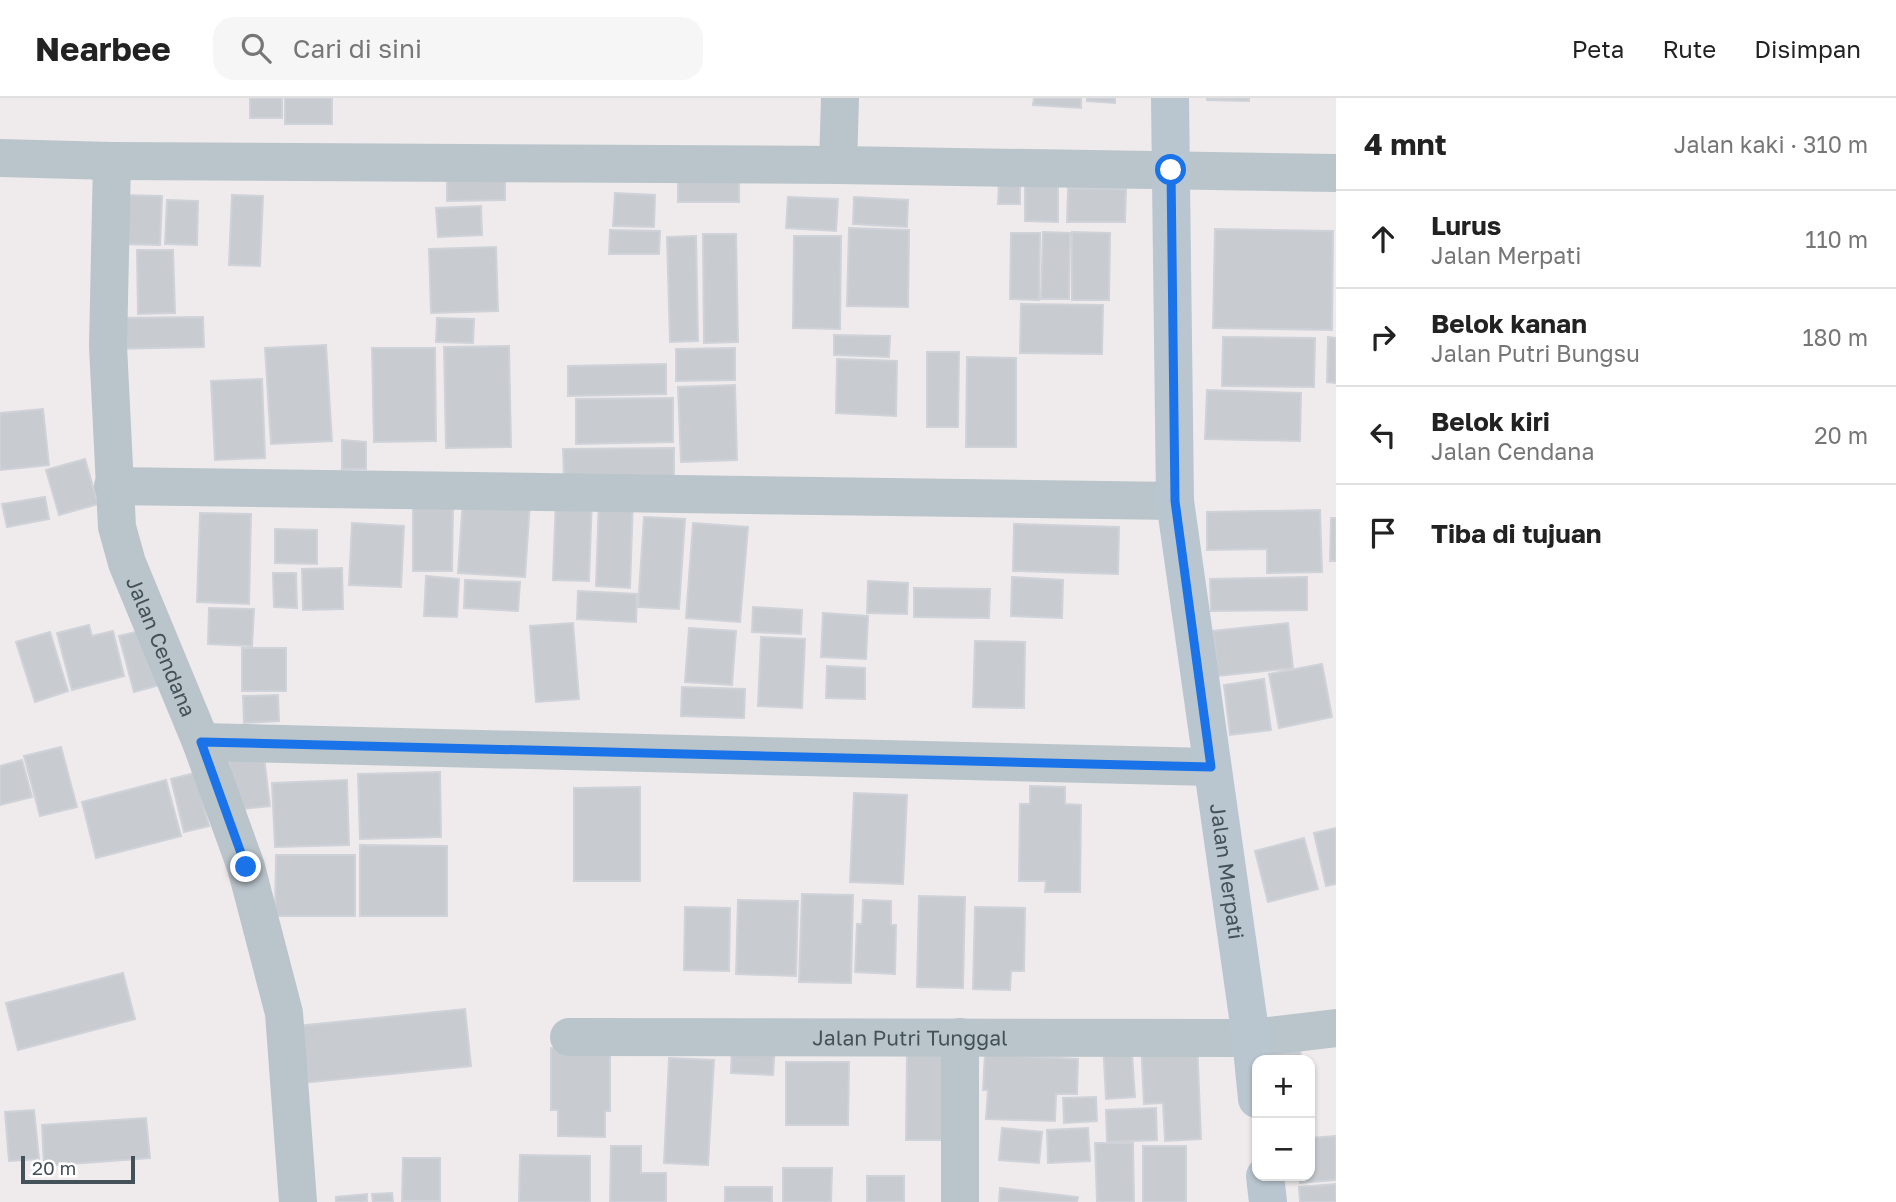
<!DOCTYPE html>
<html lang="id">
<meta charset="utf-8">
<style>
body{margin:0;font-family:"Golos Text",sans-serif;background:#f6f6f6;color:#222}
.controls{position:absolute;right:21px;bottom:21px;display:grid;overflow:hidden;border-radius:14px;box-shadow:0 2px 5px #0004}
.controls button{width:63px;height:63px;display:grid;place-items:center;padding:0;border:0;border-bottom:2px solid #e0e0e0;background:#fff;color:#222;font:35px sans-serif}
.scale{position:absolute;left:21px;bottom:18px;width:114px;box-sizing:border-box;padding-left:7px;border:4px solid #445159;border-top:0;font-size:19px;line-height:24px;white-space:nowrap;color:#445159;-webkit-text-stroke:5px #fff;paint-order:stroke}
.stop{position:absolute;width:21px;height:21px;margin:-16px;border:5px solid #1a73e8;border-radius:50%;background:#fff}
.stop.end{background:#1a73e8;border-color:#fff;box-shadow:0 2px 7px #0008}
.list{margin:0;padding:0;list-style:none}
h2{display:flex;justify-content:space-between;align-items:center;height:91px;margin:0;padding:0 28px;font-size:30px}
h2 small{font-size:23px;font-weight:400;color:#767676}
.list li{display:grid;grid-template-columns:46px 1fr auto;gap:21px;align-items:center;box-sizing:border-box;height:98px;padding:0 28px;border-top:2px solid #e0e0e0}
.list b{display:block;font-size:26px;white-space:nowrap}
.list p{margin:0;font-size:23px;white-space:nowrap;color:#767676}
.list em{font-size:23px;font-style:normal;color:#767676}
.icon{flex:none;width:38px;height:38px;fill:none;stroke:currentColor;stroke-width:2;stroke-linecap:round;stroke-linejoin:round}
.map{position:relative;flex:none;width:1336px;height:1104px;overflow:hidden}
header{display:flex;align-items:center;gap:42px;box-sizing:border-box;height:98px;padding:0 35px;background:#fff;border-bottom:2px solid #e0e0e0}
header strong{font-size:33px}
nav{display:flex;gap:38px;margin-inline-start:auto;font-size:24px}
.search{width:490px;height:63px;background:#f6f6f6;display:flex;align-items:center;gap:18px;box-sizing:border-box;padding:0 24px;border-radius:21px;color:#767676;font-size:26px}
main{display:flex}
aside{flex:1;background:#fff}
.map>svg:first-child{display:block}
</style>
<header>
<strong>Nearbee</strong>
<div class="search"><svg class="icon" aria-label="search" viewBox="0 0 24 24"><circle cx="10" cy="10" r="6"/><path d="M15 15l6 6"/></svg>Cari di sini</div>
<nav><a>Peta</a><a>Rute</a><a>Disimpan</a></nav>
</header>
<main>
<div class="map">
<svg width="1336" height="1104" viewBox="0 0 1336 1104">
<rect width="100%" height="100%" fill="#efebec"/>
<g fill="#c8ccd1" stroke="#cfd2d8" stroke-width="2">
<rect x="250" y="0" width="32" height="20"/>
<rect x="285" y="0" width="47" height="26"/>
<path d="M 1034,0 L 1081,0 L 1081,10 L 1033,7 Z"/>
<path d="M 1087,0 L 1115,0 L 1115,5 L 1087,3 Z"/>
<path d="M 1207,0 L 1249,0 L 1249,3 L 1207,2 Z"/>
<path d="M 505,73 L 505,102 L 447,103 L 447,74 Z"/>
<path d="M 678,73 L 739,74 L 739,104 L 678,104 Z"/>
<path d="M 999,83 L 1020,84 L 1020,106 L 998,106 Z"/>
<path d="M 1025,87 L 1058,88 L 1058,124 L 1025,123 Z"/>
<path d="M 1068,90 L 1126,91 L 1125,124 L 1067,124 Z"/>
<path d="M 615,95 L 655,97 L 654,129 L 613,128 Z"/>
<path d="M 122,97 L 162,98 L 160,147 L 120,146 Z"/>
<path d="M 232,97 L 263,98 L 260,168 L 229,167 Z"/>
<path d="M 788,99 L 838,101 L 836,133 L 786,130 Z"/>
<path d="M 854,99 L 908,102 L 907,129 L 853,126 Z"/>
<path d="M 167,102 L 198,103 L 197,147 L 165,146 Z"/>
<path d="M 481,108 L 482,137 L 438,139 L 436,110 Z"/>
<path d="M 849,130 L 909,132 L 908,209 L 847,208 Z"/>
<path d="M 1215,131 L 1333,133 L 1332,232 L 1213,230 Z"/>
<path d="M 610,132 L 660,133 L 659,156 L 609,156 Z"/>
<path d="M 1043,134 L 1070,135 L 1069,201 L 1041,201 Z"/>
<path d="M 1072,134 L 1110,135 L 1109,202 L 1072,202 Z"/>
<path d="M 1011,135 L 1040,135 L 1039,202 L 1010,201 Z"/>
<path d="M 703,136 L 736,136 L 738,244 L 704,245 Z"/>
<path d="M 696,138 L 698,243 L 670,244 L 667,139 Z"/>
<path d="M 794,138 L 841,138 L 840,231 L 793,230 Z"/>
<path d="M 496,149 L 498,213 L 431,215 L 429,151 Z"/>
<path d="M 137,152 L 173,152 L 175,215 L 138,216 Z"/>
<path d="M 1021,206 L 1103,207 L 1102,256 L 1020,255 Z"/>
<path d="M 203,219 L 204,249 L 112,251 L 112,220 Z"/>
<path d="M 437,220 L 474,221 L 473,245 L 436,244 Z"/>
<path d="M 834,237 L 890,238 L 889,259 L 834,257 Z"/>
<path d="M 1223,239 L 1315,240 L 1314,289 L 1222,288 Z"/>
<path d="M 1328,239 L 1336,240 L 1336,285 L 1327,284 Z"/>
<path d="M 326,247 L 332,343 L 271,346 L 265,250 Z"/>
<path d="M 509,248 L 511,349 L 446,350 L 444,249 Z"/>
<path d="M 372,250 L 435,250 L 436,343 L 374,344 Z"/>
<path d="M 735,250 L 735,282 L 676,283 L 676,251 Z"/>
<path d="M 927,254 L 959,254 L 958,329 L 927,329 Z"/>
<path d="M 967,259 L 1016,260 L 1016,349 L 966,349 Z"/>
<path d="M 837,261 L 897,263 L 896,318 L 836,315 Z"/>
<path d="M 666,266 L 666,296 L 568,298 L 568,268 Z"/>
<path d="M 262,281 L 265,360 L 215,362 L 211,283 Z"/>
<path d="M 735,287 L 737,362 L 681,364 L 678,289 Z"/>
<path d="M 1207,292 L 1301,295 L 1300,343 L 1205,341 Z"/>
<path d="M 673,300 L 673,344 L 576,346 L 576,301 Z"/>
<path d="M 43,311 L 49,367 L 0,372 L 0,315 Z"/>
<path d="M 342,342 L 366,344 L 366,371 L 342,371 Z"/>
<path d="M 674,350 L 674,378 L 564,378 L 563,351 Z"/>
<path d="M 85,361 L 98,406 L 59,417 L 46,372 Z"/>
<path d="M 556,397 L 592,399 L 589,483 L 553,482 Z"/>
<path d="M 45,399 L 49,421 L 7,429 L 2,406 Z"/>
<path d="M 463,400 L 530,404 L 525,479 L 458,475 Z"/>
<path d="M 599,400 L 633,401 L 630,490 L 596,488 Z"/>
<path d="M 413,406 L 453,407 L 452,473 L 413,473 Z"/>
<path d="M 1320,412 L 1322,474 L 1267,475 L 1267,451 L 1207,452 L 1207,414 Z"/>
<path d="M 200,415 L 251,416 L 249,506 L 197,504 Z"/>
<path d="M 644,419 L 685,421 L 679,511 L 638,509 Z"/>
<path d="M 1331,420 L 1336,420 L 1336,463 L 1330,463 Z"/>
<path d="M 352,425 L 404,428 L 401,489 L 349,487 Z"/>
<path d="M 693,425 L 748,429 L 740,524 L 686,520 Z"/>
<path d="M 1014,426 L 1119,429 L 1118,476 L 1013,473 Z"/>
<path d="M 275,431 L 317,432 L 317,466 L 275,465 Z"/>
<path d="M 342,470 L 343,511 L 303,512 L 302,471 Z"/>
<path d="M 273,475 L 296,475 L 297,510 L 274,509 Z"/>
<path d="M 426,478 L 459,481 L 457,519 L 424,518 Z"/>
<path d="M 1012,479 L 1063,482 L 1062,520 L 1011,518 Z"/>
<path d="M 1307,479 L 1307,512 L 1211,513 L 1210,481 Z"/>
<path d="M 465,482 L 520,484 L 518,513 L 464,510 Z"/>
<path d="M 868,483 L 908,485 L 907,516 L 867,515 Z"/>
<path d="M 914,490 L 990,491 L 989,520 L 914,519 Z"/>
<path d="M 578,493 L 637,496 L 636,524 L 577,521 Z"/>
<path d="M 753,509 L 802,512 L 801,536 L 752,534 Z"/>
<path d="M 209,510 L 254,511 L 252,548 L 208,546 Z"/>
<path d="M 823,515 L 868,518 L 866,561 L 821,559 Z"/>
<path d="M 573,525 L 579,601 L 536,604 L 530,528 Z"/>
<path d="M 1288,525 L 1293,570 L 1218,578 L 1213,533 Z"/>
<path d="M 89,527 L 92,538 L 113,533 L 124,578 L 72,592 L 57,535 Z"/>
<path d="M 152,530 L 167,585 L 134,594 L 119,538 Z"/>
<path d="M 689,530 L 736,533 L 732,587 L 685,584 Z"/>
<path d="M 50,534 L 68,593 L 35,604 L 16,544 Z"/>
<path d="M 761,539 L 805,541 L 802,610 L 758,608 Z"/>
<path d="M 975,543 L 1025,544 L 1024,610 L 973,609 Z"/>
<rect x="242" y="550" width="44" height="43"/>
<path d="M 1322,566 L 1332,619 L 1279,630 L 1269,576 Z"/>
<path d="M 827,568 L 865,570 L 865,601 L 826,600 Z"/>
<path d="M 1264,581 L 1271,632 L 1230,637 L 1224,587 Z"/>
<path d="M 682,589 L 745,591 L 744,620 L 681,618 Z"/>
<path d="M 278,597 L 279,623 L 244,625 L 243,598 Z"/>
<path d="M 61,649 L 77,709 L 40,718 L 24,658 Z"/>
<path d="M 264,659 L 270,708 L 234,712 L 229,662 Z"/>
<path d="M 22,662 L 32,699 L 0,707 L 0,668 Z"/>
<path d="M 440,674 L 441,739 L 360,741 L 358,676 Z"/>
<path d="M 195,675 L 209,728 L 184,734 L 171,681 Z"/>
<path d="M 166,682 L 181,738 L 96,760 L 82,704 Z"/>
<path d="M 347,682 L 349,747 L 275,749 L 272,685 Z"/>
<path d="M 1030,688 L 1065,689 L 1065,706 L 1081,707 L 1080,794 L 1045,794 L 1046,783 L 1019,783 L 1020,706 L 1030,706 Z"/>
<path d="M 640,689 L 640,783 L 574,783 L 574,690 Z"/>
<path d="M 854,695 L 907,697 L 903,786 L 850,784 Z"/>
<path d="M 1336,730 L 1336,786 L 1326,788 L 1314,735 Z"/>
<path d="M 1304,740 L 1318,791 L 1268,804 L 1255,753 Z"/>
<path d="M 360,747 L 447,748 L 447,818 L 360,818 Z"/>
<path d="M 276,757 L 355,757 L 355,818 L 275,818 Z"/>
<path d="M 802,796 L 853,797 L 851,885 L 799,884 Z"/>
<path d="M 919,798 L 965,799 L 963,890 L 917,889 Z"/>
<path d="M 738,802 L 798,803 L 796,878 L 736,876 Z"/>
<path d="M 863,802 L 891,803 L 891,827 L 896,827 L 895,876 L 855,874 L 857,826 L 862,826 Z"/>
<path d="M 685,809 L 730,810 L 729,873 L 684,872 Z"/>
<path d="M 975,809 L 1025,810 L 1024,873 L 1011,873 L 1010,892 L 973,891 Z"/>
<path d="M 123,875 L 135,921 L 18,952 L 6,905 Z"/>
<path d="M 465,911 L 471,968 L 302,985 L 297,928 Z"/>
<path d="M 1131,941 L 1135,999 L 1106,1001 L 1103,943 Z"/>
<path d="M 1197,942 L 1201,1041 L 1165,1043 L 1163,1005 L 1144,1006 L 1141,944 Z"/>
<path d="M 732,944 L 775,946 L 773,977 L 731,975 Z"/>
<path d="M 1300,947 L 1301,962 L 1264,962 L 1263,951 Z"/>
<path d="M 551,950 L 610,950 L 610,1013 L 605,1013 L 605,1039 L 558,1038 L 558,1012 L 551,1012 Z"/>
<path d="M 907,954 L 955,955 L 955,1042 L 906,1042 Z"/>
<path d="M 985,956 L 1078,961 L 1077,996 L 1056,996 L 1055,1023 L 986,1021 L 988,992 L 983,992 Z"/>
<path d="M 669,960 L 714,962 L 708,1067 L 664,1065 Z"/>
<path d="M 786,964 L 849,964 L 848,1027 L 786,1027 Z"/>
<path d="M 1096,999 L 1097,1023 L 1064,1025 L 1063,1000 Z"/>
<path d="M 1156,1010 L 1157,1042 L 1107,1044 L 1106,1012 Z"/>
<path d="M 34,1012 L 39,1061 L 9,1063 L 5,1014 Z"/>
<path d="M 146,1020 L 150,1060 L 44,1068 L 42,1027 Z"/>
<path d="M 1002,1030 L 1042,1034 L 1039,1065 L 999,1062 Z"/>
<path d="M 1088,1030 L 1090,1063 L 1048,1065 L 1047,1032 Z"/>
<path d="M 1336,1038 L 1336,1082 L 1300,1085 L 1300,1078 L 1310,1078 L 1310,1040 Z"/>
<path d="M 1095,1045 L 1133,1045 L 1134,1104 L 1097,1104 Z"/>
<path d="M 611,1048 L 641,1048 L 641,1075 L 666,1075 L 666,1104 L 610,1104 Z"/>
<rect x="1143" y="1048" width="43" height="56"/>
<path d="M 520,1057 L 590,1058 L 590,1104 L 519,1104 Z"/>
<path d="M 403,1060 L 440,1060 L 440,1103 L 402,1103 Z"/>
<path d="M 783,1070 L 832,1070 L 831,1104 L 783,1104 Z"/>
<rect x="867" y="1078" width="37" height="26"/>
<path d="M 1336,1086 L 1336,1104 L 1300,1104 L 1299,1089 Z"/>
<rect x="725" y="1089" width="47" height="15"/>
<path d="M 1000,1090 L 1078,1099 L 1077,1104 L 999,1104 Z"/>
<path d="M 392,1095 L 393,1104 L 373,1104 L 372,1096 Z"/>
<path d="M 367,1096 L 367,1104 L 336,1104 L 336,1099 Z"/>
</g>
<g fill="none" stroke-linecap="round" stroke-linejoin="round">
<g stroke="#bac5cb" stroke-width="38">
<path d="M 0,60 L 112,63 L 838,67 L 1336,75"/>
<path id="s1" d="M 112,63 L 108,248 L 117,429 L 127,465 L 201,644 L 246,769 L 284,915 L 298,1104"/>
<path d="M 838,67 L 840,0"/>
<path d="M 113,388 L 1175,403"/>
<path d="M 201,644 L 1211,669"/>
<path id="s2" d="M 569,939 L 1251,940 L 1336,930"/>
<path d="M 960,1104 L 960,939"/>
</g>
<g stroke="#b9c6d0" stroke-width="38">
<path id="s3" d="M 1170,0 L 1175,403 L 1251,940 L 1257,1001"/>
<path d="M 1265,1078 L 1268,1104"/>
</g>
</g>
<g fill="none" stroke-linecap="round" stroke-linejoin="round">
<path stroke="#1a73e8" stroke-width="9" d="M 246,769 L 201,644 L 1211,669 L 1175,403 L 1171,72"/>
</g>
<g text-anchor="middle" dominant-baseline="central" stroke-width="7" stroke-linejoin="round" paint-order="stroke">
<g font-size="21" fill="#445159" stroke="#fff">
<text stroke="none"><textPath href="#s1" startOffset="494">Jalan Cendana</textPath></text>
<text stroke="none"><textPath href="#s3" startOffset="777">Jalan Merpati</textPath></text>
<text stroke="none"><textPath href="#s2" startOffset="341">Jalan Putri Tunggal</textPath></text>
</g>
</g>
</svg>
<div class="controls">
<button>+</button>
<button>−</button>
</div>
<div class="scale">20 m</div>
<div class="stop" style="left:1171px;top:72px"></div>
<div class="stop end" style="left:246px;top:769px"></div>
</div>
<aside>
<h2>4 mnt<small>Jalan kaki · 310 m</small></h2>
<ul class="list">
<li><svg class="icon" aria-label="ahead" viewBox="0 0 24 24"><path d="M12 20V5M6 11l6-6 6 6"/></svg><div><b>Lurus</b><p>Jalan Merpati</p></div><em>110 m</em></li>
<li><svg class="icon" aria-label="right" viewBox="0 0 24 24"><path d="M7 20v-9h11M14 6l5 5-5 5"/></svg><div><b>Belok kanan</b><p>Jalan Putri Bungsu</p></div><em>180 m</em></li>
<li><svg class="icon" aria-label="left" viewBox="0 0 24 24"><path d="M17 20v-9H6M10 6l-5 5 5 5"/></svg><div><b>Belok kiri</b><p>Jalan Cendana</p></div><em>20 m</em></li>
<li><svg class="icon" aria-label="arrive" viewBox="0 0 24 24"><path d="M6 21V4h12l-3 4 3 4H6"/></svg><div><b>Tiba di tujuan</b></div></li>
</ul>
</aside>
</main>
